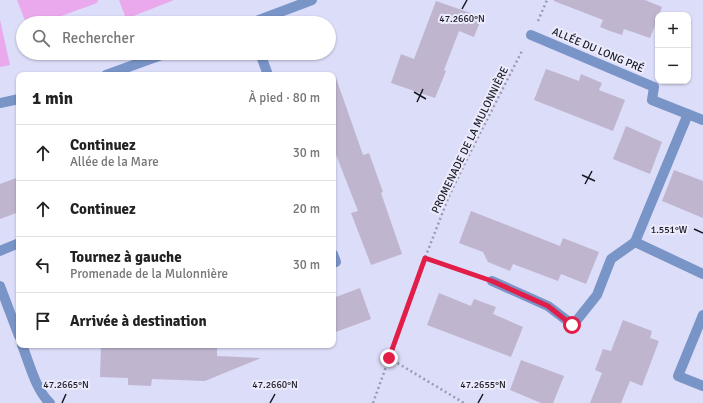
<!DOCTYPE html>
<html lang="fr">
<meta charset="utf-8">
<style>
body{margin:0;font-family:Signika,sans-serif;background:#f2f2f2;color:#222}
.controls{position:absolute;right:12px;top:12px;display:grid;overflow:hidden;border-radius:8px;box-shadow:0 1px 3px #0004}
.controls button{width:36px;height:36px;display:grid;place-items:center;padding:0;border:0;border-bottom:1px solid #e0e0e0;background:#fff;color:#222;font:20px sans-serif}
.stop{position:absolute;width:12px;height:12px;margin:-9px;border:3px solid #e11d48;border-radius:50%;background:#fff}
.stop.end{background:#e11d48;border-color:#fff;box-shadow:0 1px 4px #0008}
.list{margin:0;padding:0;list-style:none}
h2{display:flex;justify-content:space-between;align-items:center;height:52px;margin:0;padding:0 16px;font-size:17px}
h2 small{font-size:13px;font-weight:400;color:#767676}
.list li{display:grid;grid-template-columns:26px 1fr auto;gap:12px;align-items:center;box-sizing:border-box;height:56px;padding:0 16px;border-top:1px solid #e0e0e0}
.list b{display:block;font-size:15px;white-space:nowrap}
.list p{margin:0;font-size:13px;white-space:nowrap;color:#767676}
.list em{font-size:13px;font-style:normal;color:#767676}
.icon{flex:none;width:22px;height:22px;fill:none;stroke:currentColor;stroke-width:2;stroke-linecap:round;stroke-linejoin:round}
.map{position:relative;flex:none;width:703px;height:403px;overflow:hidden}
.search{position:absolute;background:#fff;box-shadow:0 1px 3px #0004;left:16px;top:16px;width:320px;height:44px;display:flex;align-items:center;gap:10px;box-sizing:border-box;padding:0 14px;border-radius:22px;color:#767676;font-size:15px}
.panel{position:absolute;background:#fff;box-shadow:0 1px 3px #0004;left:16px;top:72px;width:320px;height:276px;border-radius:8px}
.map>svg:first-child{display:block}
</style>
<div class="map">
<svg width="703" height="403" viewBox="0 0 703 403">
<rect width="100%" height="100%" fill="#dcddf9"/>
<g fill="#eaa9ec">
<path d="M 17,0 L 98,0 L 97,3 L 42,23 L 26,23 Z"/>
<path d="M 119,0 L 174,0 L 126,19 Z"/>
<path d="M 0,20 L 10,65 L 0,67 Z"/>
</g>
<g fill="#c0b5cf">
<path d="M 554,0 L 645,0 L 662,7 L 659,15 L 658,15 L 658,18 L 650,38 L 624,29 L 622,35 L 610,31 L 600,27 L 603,20 L 554,1 Z"/>
<path d="M 436,1 L 482,17 L 474,37 L 459,31 L 444,70 L 446,71 L 435,98 L 391,83 L 401,54 L 414,59 Z"/>
<path d="M 546,69 L 579,81 L 581,74 L 602,83 L 599,90 L 625,100 L 613,131 L 534,100 Z"/>
<path d="M 336,78 L 363,155 L 369,153 L 383,192 L 381,193 L 402,254 L 371,265 L 351,213 L 358,211 L 333,147 L 333,79 Z"/>
<path d="M 626,126 L 662,142 L 650,174 L 613,159 Z"/>
<path d="M 674,170 L 703,181 L 703,218 L 662,201 Z"/>
<path d="M 19,177 L 19,212 L 0,219 L 0,184 Z"/>
<path d="M 471,211 L 560,246 L 563,238 L 599,252 L 586,284 L 561,274 L 558,281 L 513,264 L 510,271 L 488,262 L 483,252 L 459,243 Z"/>
<path d="M 360,288 L 371,319 L 333,333 L 333,298 Z"/>
<path d="M 439,293 L 471,306 L 474,299 L 496,307 L 493,314 L 523,327 L 511,357 L 427,325 Z"/>
<path d="M 623,320 L 652,331 L 650,338 L 659,341 L 642,386 L 630,381 L 621,403 L 590,403 L 602,373 L 595,370 L 603,349 L 611,351 Z"/>
<path d="M 101,345 L 196,347 L 196,345 L 217,345 L 217,356 L 261,358 L 205,381 L 152,379 L 151,386 L 128,385 L 128,378 L 100,377 Z"/>
<path d="M 521,360 L 564,376 L 553,403 L 541,403 L 510,390 Z"/>
</g>
<g fill="none" stroke-linecap="round" stroke-linejoin="round">
<g stroke="#9a9ab0" stroke-width="2.5" stroke-dasharray="2 3" stroke-linecap="butt">
<path d="M 538,21 L 547,0"/>
<path d="M 425,258 L 478,276"/>
<path d="M 389,358 L 464,403"/>
<path d="M 373,403 L 425,258 L 449,196 L 470,153 L 523,49"/>
</g>
<g stroke="#7994c7" stroke-width="10">
<path d="M 251,23 L 312,0"/>
<path d="M 531,35 L 654,87 L 652,100 L 703,120"/>
<path d="M 260,53 L 268,75"/>
<path d="M 106,75 L 167,53"/>
<path d="M 0,103 L 19,99"/>
<path d="M 635,242 L 688,114"/>
<path d="M 635,242 L 703,274"/>
<path d="M 0,251 L 19,243"/>
<path d="M 333,254 L 336,262 L 333,263"/>
<path d="M 492,281 L 548,306 L 573,325 L 597,295 L 611,259 L 635,242"/>
<path d="M 0,286 L 19,336"/>
<path d="M 703,315 L 678,376 L 703,386"/>
<path d="M 22,345 C 29,362 36,391 50,403"/>
</g>
</g>
<g fill="none" stroke-linecap="round" stroke-linejoin="round">
<path stroke="#e11d48" stroke-width="5" d="M 389,358 L 425,258 L 492,281 L 548,306 L 572,325"/>
</g>
<path fill="none" stroke="#191923" stroke-width="1.5" d="M 462,9 L 467,0M 414,92 L 426,99M 417,102 L 423,89M 582,175 L 595,181M 585,184 L 592,171M 694,229 L 703,233M 62,403 L 66,394M 270,403 L 275,394M 478,403 L 483,394"/>
<g text-anchor="middle" dominant-baseline="central" stroke-width="4" stroke-linejoin="round" paint-order="stroke">
<g font-size="11" fill="#191923" stroke="#ebebfd">
<text transform="translate(598 50) rotate(23)">ALLÉE DU LONG PRÉ</text>
<text transform="translate(470 140) rotate(-64)">PROMENADE DE LA MULONNIÈRE</text>
</g>
</g>
<g font-size="10" text-anchor="middle" fill="#191923" stroke="#ebebfd" stroke-width="4" stroke-linejoin="round" paint-order="stroke">
<text x="462" y="22">47.2660°N</text>
<text x="669" y="233">1.551°W</text>
<text x="66" y="388">47.2665°N</text>
<text x="275" y="388">47.2660°N</text>
<text x="483" y="388">47.2655°N</text>
</g>
</svg>
<div class="controls">
<button>+</button>
<button>−</button>
</div>
<div class="stop" style="left:572px;top:325px"></div>
<div class="stop end" style="left:389px;top:358px"></div>
<div class="search"><svg class="icon" aria-label="search" viewBox="0 0 24 24"><circle cx="10" cy="10" r="6"/><path d="M15 15l6 6"/></svg>Rechercher</div>
<section class="panel">
<h2>1 min<small>À pied · 80 m</small></h2>
<ul class="list">
<li><svg class="icon" aria-label="ahead" viewBox="0 0 24 24"><path d="M12 20V5M6 11l6-6 6 6"/></svg><div><b>Continuez</b><p>Allée de la Mare</p></div><em>30 m</em></li>
<li><svg class="icon" aria-label="ahead" viewBox="0 0 24 24"><path d="M12 20V5M6 11l6-6 6 6"/></svg><div><b>Continuez</b></div><em>20 m</em></li>
<li><svg class="icon" aria-label="left" viewBox="0 0 24 24"><path d="M17 20v-9H6M10 6l-5 5 5 5"/></svg><div><b>Tournez à gauche</b><p>Promenade de la Mulonnière</p></div><em>30 m</em></li>
<li><svg class="icon" aria-label="arrive" viewBox="0 0 24 24"><path d="M6 21V4h12l-3 4 3 4H6"/></svg><div><b>Arrivée à destination</b></div></li>
</ul>
</section>
</div>
